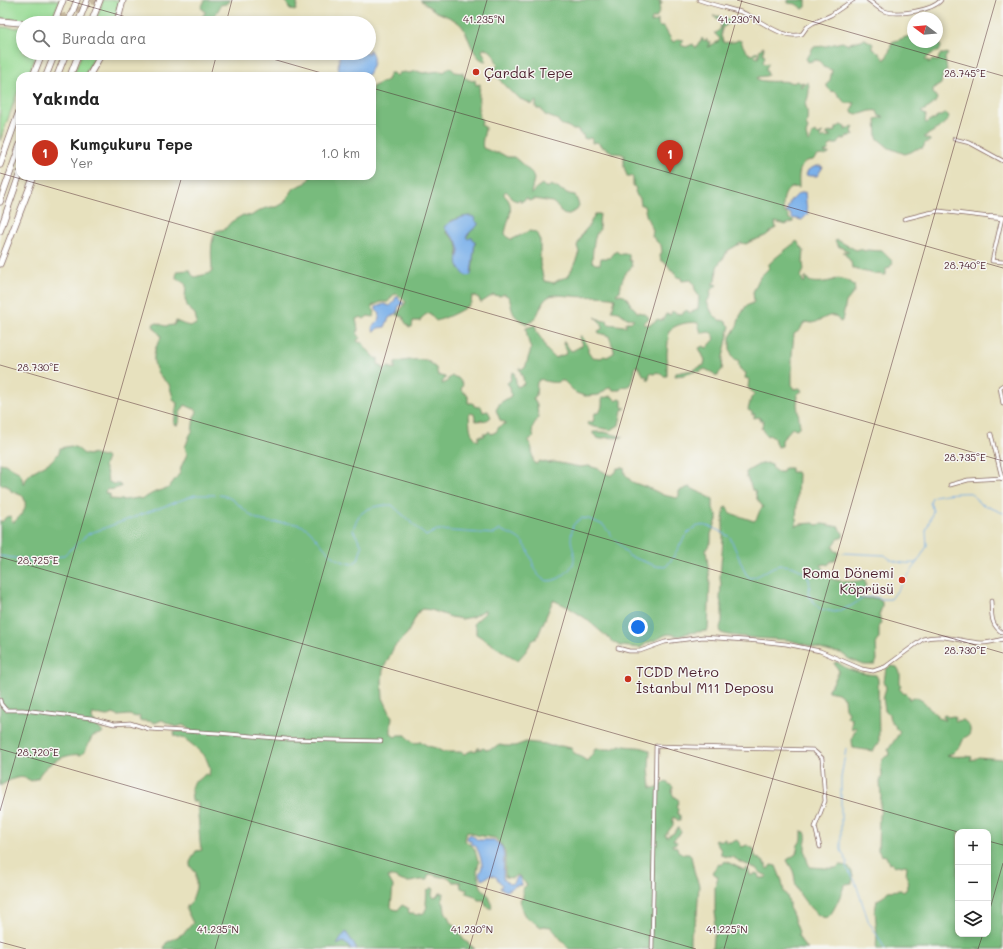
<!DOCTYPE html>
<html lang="tr">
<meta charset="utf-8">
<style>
body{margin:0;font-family:Mali,sans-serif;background:#f6f6f6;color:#222}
.controls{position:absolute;right:12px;bottom:12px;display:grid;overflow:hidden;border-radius:8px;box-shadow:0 2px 6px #0003}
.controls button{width:36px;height:36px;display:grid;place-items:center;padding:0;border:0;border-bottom:1px solid #e0e0e0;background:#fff;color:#222;font:20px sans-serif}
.compass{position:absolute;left:907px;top:12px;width:36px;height:36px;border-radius:50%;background:#fff;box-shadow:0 2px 6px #0003;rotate:286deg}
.you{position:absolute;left:638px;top:627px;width:14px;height:14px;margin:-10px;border:3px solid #fff;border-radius:50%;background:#1a73e8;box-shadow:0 0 0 6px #1a73e833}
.badge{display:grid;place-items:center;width:26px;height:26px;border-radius:50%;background:#c8321e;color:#fff;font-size:13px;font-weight:700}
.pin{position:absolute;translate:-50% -33px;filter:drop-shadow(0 1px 2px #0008)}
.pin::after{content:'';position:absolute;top:21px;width:14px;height:12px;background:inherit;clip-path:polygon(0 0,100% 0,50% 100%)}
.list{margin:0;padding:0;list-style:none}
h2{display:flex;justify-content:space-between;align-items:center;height:52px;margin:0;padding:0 16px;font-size:17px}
h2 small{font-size:13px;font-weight:400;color:#767676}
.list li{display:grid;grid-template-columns:26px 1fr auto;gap:12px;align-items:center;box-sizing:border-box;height:56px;padding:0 16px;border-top:1px solid #e0e0e0}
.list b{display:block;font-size:15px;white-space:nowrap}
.list p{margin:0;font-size:13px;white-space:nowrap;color:#767676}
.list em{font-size:13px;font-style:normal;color:#767676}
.icon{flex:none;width:22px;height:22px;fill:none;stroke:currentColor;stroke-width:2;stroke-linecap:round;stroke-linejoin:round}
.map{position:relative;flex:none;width:1003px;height:949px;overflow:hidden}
.search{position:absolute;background:#fff;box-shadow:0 2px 6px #0003;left:16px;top:16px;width:360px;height:44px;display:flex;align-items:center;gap:10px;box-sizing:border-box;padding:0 14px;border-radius:22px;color:#767676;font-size:15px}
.panel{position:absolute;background:#fff;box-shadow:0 2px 6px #0003;left:16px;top:72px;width:360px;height:108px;border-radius:12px}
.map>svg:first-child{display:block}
</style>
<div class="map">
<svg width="1003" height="949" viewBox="0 0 1003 949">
<rect width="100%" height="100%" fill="#f6f6f2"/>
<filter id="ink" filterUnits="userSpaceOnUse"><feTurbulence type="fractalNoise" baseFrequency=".025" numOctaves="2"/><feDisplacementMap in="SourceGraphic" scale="8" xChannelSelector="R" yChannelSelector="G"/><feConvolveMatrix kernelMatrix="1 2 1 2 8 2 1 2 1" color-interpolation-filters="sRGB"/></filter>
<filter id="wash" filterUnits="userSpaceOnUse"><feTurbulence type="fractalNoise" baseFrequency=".012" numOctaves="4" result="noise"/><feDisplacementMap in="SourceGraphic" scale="16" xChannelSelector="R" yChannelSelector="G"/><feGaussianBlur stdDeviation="0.9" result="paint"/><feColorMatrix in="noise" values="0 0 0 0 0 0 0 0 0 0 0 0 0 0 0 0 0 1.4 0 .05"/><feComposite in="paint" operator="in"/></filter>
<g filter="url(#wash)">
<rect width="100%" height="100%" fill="#e7e1be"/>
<g fill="#96db93" stroke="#707d5f">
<path d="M 0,0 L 60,0 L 50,23 L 45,23 L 44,18 L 20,20 L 0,18 Z"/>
<path d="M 103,0 L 120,0 L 113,23 L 95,23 Z"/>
<path d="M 0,27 L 23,28 L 23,53 L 37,53 L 28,76 L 20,76 L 20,91 L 18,91 L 0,141 Z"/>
<path d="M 82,53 L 97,53 L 84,76 L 73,76 Z"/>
</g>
<g fill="#78bb7d" stroke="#616d54" fill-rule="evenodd">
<path d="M 205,0 L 230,0 L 226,4 L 220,5 L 219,9 L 215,14 L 216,18 C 212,23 206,23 200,23 L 200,19 L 205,13 L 205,11 L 201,8 Z"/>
<path d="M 285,0 L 298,0 L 296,10 L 294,11 L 289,8 Z"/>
<path d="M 420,0 L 661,0 L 659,4 L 663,2 L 659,7 L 660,10 L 656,18 L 652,19 L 651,23 L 658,20 L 658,25 L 660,27 L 664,27 L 672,41 L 675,42 L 678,39 L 683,40 L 681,45 L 682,46 L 684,46 L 686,47 L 693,44 L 696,48 L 699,42 L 701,41 L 702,38 L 704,41 L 707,39 L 708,43 L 711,41 L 710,45 L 707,46 L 708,47 L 719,41 L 720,39 L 714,33 L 716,33 L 720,29 L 722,22 L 713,16 L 719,16 L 724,19 L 727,18 L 731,22 L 722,28 L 721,36 L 724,43 C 727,41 733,44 738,40 L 741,41 C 743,46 746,53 752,55 L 757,51 L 758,52 L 754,56 L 758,58 L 760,49 L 764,47 L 763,53 L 765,56 L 763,62 L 765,64 L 769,63 L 766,68 L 768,75 L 766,76 L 758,77 L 757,79 C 768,84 784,79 793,83 L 797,81 L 800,83 L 803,82 L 804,83 L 800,86 L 801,87 L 808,82 C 810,89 809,98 805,104 C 808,110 808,119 806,125 L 808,128 L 806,135 L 808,142 L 810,140 L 812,134 L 815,132 L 818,135 L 823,133 L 820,136 L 822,139 L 824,137 L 826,138 L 831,136 L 827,135 L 827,133 L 836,131 L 836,128 L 841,125 L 845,127 L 845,130 L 853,126 L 854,127 L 852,131 L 854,136 L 852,135 L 849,137 L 848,135 L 845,139 L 841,139 L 838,144 L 833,144 L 828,147 L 829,149 L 824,153 L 829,153 L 829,154 L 825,156 L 822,155 L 817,156 L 813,160 L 806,161 C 797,170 799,177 799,188 C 785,183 781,202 784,212 L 788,215 L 789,219 L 793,220 L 793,222 L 785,225 L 775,222 L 776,228 C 771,230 769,234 765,236 C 759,239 752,240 746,244 L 741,243 L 727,251 L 724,258 L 722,259 L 717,267 L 716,280 L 712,284 L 715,284 L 717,285 L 710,291 L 711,295 L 707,302 L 712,313 L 719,320 L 725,321 L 730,326 L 723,357 L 722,370 L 719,373 L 718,376 L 716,376 L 713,373 L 705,369 L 699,372 L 696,371 L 684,375 L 675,376 L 676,373 L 693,370 L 704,365 L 705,360 L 699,348 L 703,346 L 707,348 L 715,339 C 711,329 709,333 701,333 L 698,323 C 690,321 675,324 669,331 L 667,353 L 667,376 L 664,376 L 657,372 L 654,374 L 650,373 L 649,379 L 647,379 L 647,376 L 644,376 L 638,366 L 636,366 L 633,379 L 629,386 L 622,387 L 620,390 L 613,390 L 611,387 L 609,387 L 599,395 L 585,396 L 576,393 L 564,381 L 560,381 L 559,382 C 554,383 545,382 541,379 L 537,382 L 536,396 L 533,398 L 537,405 L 538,418 C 534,425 530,427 534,436 L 528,441 C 535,448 530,457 535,464 L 536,464 L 540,461 L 548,463 L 554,462 L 580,467 L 589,466 L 599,469 L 609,475 L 612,475 L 616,472 L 617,468 L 624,468 L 625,474 L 632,482 L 651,489 L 663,495 L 677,498 L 679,496 L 679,491 L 689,487 L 713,499 L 713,509 L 717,515 L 717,520 L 711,534 L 711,541 L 706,550 L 710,581 L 708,630 L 706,631 L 688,633 L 680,636 L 669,634 L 665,635 L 658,639 L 647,643 L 640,648 L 620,646 L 613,642 L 585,618 L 568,607 L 553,600 L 537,638 L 532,641 L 526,651 L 518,660 L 507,654 L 476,634 L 476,628 L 474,625 L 475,622 L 485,613 L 485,610 L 472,617 L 462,619 L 451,617 L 431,610 L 422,609 L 419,611 L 407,634 L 394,647 L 383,670 L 382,680 L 383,698 L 392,717 L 391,725 L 391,734 L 395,737 L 398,735 L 406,735 C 410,742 413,744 421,742 L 428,746 L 436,748 L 443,752 L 461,752 L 464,754 L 473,750 L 476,751 L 478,747 L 478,750 L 484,748 L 486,750 C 492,749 495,747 500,745 L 505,746 L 515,746 L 526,742 L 545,744 L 551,746 L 561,746 L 571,748 L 573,752 L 587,761 L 593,753 L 595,749 L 612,749 L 620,745 C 629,748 642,745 650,751 L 649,768 L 651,788 L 659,788 L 660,784 L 666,782 L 673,787 L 672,793 L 674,797 L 676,797 L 679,801 L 676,807 L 678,809 L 677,813 L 680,815 L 680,820 L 678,821 L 677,819 L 673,817 L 673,825 L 665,836 L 667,837 L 674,833 L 678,828 L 680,829 L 681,833 L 673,840 L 677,842 L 676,844 L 673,844 L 672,846 L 677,847 L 678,851 L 683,854 L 689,854 L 691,856 L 695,875 L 699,885 L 697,915 L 690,937 L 690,949 L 569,949 L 551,927 L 543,926 L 541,927 C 527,916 523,921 520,900 L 523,898 L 523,892 L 522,889 L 527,885 L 518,875 L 512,878 L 505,877 L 505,852 L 502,846 L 495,838 L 476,835 L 467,831 L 465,840 L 467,843 C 478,847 474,854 479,862 L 477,872 L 481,887 L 489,896 L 492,907 L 491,909 L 486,905 L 484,900 L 478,900 L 475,896 L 466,893 L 467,890 L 461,888 L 460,882 L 453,882 L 448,877 L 442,877 L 430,874 L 428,875 L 428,880 C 426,880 424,880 421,880 C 417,880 413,882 409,882 C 401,883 396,875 388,877 L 393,886 L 391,907 L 393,909 L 398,910 L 402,905 L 408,908 L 409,913 L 413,913 L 416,915 L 424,913 L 427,907 L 426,904 L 427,891 L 431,888 L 433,888 L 434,890 L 432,893 L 432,896 L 435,898 L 440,893 L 443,893 L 442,900 L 444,904 L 445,911 L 451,922 L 455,925 L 463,939 L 475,949 L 164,949 L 166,943 L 184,933 L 193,923 L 186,909 L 188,905 L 192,901 L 196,888 L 196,873 L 190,866 L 190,862 L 196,851 L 202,850 C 199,843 200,837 199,829 C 199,820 197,813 198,804 L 196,801 L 192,801 C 192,793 188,786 196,781 C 200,779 202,778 204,775 L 206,774 L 209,776 L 210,768 L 206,758 L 194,746 L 185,739 L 175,736 L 174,732 L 189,731 L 189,729 L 183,725 L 176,727 L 162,720 L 155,723 C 149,720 145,722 139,720 L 140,717 L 139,716 L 137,717 L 129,715 L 118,716 L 113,714 C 106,719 102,713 95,715 L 93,713 L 92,719 L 103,733 C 99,735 95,734 92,737 L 85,751 L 81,755 C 67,752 43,765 38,778 L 31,781 C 20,773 10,780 0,786 L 0,520 L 2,522 L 6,517 L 10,516 L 11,517 L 12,522 L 14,522 C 22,514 29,509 23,496 L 11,491 L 9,487 L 6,486 L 6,484 L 2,485 L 0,484 L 0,463 L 5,464 L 20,473 L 24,484 L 27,477 L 32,472 L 50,462 L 59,453 L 60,448 L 71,446 L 77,448 L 84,454 L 89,455 L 93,453 L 94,455 L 103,457 L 105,456 L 107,458 L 104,466 L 107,474 L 108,481 L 113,484 L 119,484 L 121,486 L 121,487 C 115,488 112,491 107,489 L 105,491 L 106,494 L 110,494 L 110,499 L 124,500 L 138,498 L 143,499 C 151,494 157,490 167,489 L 169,487 L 180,473 L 181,467 L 187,454 L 185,447 C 188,442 188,436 192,432 L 194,417 L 197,412 L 196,410 L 185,405 L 180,413 L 179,424 L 178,425 L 174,424 L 177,403 L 173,400 C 173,394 170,390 169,384 C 155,375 150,360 157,345 C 159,342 160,340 161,336 L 153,326 L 154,323 L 157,323 L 165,326 L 174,325 L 176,321 C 183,324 192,329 197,323 L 195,314 L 188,308 L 185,299 L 186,285 L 184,283 L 176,278 L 177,271 L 190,270 L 192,275 L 195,277 C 200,275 208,275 212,272 C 212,258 209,244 216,231 L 225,229 L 231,222 L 243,215 L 251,216 L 260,210 L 271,207 L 277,207 L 284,203 L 294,188 L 306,183 L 311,176 L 372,176 L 372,87 L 387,80 L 390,73 L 393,73 L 397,76 L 399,73 L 404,72 L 409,73 L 417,71 L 423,73 L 441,71 L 444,72 L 450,67 L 455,72 L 463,73 C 463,78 469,80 473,81 L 475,80 L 476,85 L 480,84 L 480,86 C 478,96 479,106 479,117 L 482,120 L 481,125 L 485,127 C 485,134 481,141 483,148 L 495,153 L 500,153 L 507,157 L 514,157 L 521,163 L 532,173 L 534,179 L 531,193 L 532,194 L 535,189 L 542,184 L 545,187 L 549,187 L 551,185 L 569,194 L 575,195 L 579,205 L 577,210 L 567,215 L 563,214 L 555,204 L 552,202 L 535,199 L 529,201 L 527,198 L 521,202 L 520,199 L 517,201 L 512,199 L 510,195 L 506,191 L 504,193 L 504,195 C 517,206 507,220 505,234 L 510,239 L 513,239 L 529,231 L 536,232 L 540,240 L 540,264 L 544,281 L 554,283 L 560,279 L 568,277 C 572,269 576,261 579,252 L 577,246 L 582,234 L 588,227 L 594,216 L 595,214 L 600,214 L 599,223 L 600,229 C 593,235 593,251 592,261 L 595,264 L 600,264 L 601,258 L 610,258 L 616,251 L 620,254 L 629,254 L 629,260 L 631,261 L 632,267 C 624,272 621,282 620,291 L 616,294 L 617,295 L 621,294 L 627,298 L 631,305 L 635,309 L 637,312 C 642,313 646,313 649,318 L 644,323 L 644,325 L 651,324 L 658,319 L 660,320 L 663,320 L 666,314 L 670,315 L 673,311 L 675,313 L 681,314 L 687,310 L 690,314 L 696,309 L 698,309 L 699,296 C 693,290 696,285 691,280 L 682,281 L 681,278 L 677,277 L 673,270 L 671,270 L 667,264 L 661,260 L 660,256 L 662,252 L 661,245 L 657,242 L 652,236 L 653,230 L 647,218 L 644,206 L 641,205 L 640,198 L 637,196 L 635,191 L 636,189 L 633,185 L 633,178 L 631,176 L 627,176 L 624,167 L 624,155 C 621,153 618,154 614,153 C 609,151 607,148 602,147 L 597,142 L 592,143 L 592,139 L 590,138 L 587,139 L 584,138 L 583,135 L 579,133 L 579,130 L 573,130 C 567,124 560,127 558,120 L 545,115 L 541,109 L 537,109 L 536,107 L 536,101 L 531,105 L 528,102 L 520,99 L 515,94 L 512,93 C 507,88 502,84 499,78 L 495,76 L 494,73 L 498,72 L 495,68 L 498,65 C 493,55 495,52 484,48 L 482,51 L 485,56 L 486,61 C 474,60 469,38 464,29 C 458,19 445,16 435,11 C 430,7 425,4 420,0 ZM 470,216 L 478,225 L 470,232 L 466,238 L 475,242 L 472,271 L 457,256 C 461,244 454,239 446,232 L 450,221 L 463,217 ZM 397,294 L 401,297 L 406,302 L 397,315 L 403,317 L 405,322 L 409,327 L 412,327 L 413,321 L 420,321 C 422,317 425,314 430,313 L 432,317 L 436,321 C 446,318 464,310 471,303 L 472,296 L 474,296 L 479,298 L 480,302 L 482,302 L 493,295 L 500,296 L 504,294 L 509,297 C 513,312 511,316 527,324 C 541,320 538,301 550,296 C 557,294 564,296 571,296 C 579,297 588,297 596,296 C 601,296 606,297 611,297 L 615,299 L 612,311 L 619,312 L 627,318 L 634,319 L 631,322 L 626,322 L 626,327 C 623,325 613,325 608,324 L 607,320 L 603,321 L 595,317 L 602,324 L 602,329 L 598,331 L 599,333 L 609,336 L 614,350 L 614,353 L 607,357 L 604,356 L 601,358 L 592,357 L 588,351 L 588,346 L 581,335 L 580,338 L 583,345 L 572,351 L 570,350 L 564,341 L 563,344 L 567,351 L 566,354 L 555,358 L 546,349 L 543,341 L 537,333 L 535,325 L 526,328 C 527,336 528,341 531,349 L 525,368 L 522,369 L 519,368 L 523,378 L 524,384 L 517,387 C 516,383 515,376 514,372 L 512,373 L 510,381 L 507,383 L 510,387 L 511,396 L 500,403 L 496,410 L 500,420 L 506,423 L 499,427 L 496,432 L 491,434 L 489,431 L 487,434 L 483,433 L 485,436 L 479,436 L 478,441 C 469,434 470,426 469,415 L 470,413 L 474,414 L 476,421 C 481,420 487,422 491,417 L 488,411 L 483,412 L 481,406 L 479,407 L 474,406 L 473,403 L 468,403 L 468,396 L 461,390 L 463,384 L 458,378 L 452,376 L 448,379 L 447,382 L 442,384 L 443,381 L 445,379 L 445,377 L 438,375 L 436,368 C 433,366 429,361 426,360 C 418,359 402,360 395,363 L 395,369 L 388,367 L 383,369 L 382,366 L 378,364 L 378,358 L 376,359 C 372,353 366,350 363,343 L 358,342 L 357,340 L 361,338 L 357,335 L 358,329 L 356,319 L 361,317 L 364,319 L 368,316 L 373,317 L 375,312 L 372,308 L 372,306 L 381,302 L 388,302 L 393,295 Z"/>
<path d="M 788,0 L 806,0 L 806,7 L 803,9 L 796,4 L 788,3 Z"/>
<path d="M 909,36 L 912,36 L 913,42 L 937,42 L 937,38 L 938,39 L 941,47 L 940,50 L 930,55 L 925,60 L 929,61 L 928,63 L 932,60 L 938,61 L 939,56 L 941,54 L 944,54 L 947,53 L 948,54 L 945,58 L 947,70 L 943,74 L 941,84 L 933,89 L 933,93 L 937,98 C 935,106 927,108 921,112 L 926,115 L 925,122 L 927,123 L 930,120 L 935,120 L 937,116 L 942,116 L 946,113 L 949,116 C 948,123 932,133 925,136 L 925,138 L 930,140 L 930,141 L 925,143 L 923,148 L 916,149 L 911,152 L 905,154 L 889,148 L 877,138 L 876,119 L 884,117 L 879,116 L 877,111 C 866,109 862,118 852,112 L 852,109 L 855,103 L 845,103 L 836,92 L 831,91 L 827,87 L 827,84 L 830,80 L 832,70 L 823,67 L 820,61 L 816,60 L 808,62 L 806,58 L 810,54 L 813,47 L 826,46 L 842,42 L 849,45 L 850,43 L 865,39 L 873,44 L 873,49 L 879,53 L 885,60 L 889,52 L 892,42 Z"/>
<path d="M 837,240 L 856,250 L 860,249 L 865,251 L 867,250 L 882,251 L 893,262 L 890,267 L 886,269 L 886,275 L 874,274 L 854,269 L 852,268 L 851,262 L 844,253 L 844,251 L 848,253 L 848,251 L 838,246 L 835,241 Z"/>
<path d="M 797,241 L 804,251 L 803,263 L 804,270 L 801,276 L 803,282 L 805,282 L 805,278 L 807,278 L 809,281 C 815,284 832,282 838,278 L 849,281 L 854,285 L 855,291 L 846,302 L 842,321 L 840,322 C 832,308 824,321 812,323 C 810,323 808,322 806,322 L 803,324 L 800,330 L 794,334 L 792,355 L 792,386 L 794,389 L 800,388 L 802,391 L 797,394 L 798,396 L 797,404 L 800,426 L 797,429 L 793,428 L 791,429 L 782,440 L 782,446 L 778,447 L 776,445 L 774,438 L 769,435 L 767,436 L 763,431 L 764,430 L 762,428 L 761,429 L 764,420 L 760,420 L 760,418 L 758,417 L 754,418 L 754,417 L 755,414 L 752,415 L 752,412 L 748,410 L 751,398 L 754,395 L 754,393 L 748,388 L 749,379 L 745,378 L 746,373 L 740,369 L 738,364 L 739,363 L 739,361 L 737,360 L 735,360 L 732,356 L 730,349 L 730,337 L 737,326 L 740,316 L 746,306 L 753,303 L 754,301 L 753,292 L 760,277 L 769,268 L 769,264 C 778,255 787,249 797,241 Z"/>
<path d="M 612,396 L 616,401 L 620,399 L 622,400 L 622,407 L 624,408 L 626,408 L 622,410 L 619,425 L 611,430 C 602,428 594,428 587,424 L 588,422 L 593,422 L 595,413 L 599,413 C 603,407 602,403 602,398 Z"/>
<path d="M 593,432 L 604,432 L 623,437 C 616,439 607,436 599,439 L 593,434 Z"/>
<path d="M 766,463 L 772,465 L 773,469 L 777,472 L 783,472 L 784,468 L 791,468 L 791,472 L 797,472 L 798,474 L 796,526 L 801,524 L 814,523 L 816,525 L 823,524 L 839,527 L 840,530 L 843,533 L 843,537 L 838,539 L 833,546 L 835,551 L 839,552 L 835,561 L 831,561 L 828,565 L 826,564 L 821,565 L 824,569 L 823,571 C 827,573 828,577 833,579 C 842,582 856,583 864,579 L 866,583 L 865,590 L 860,592 L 861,599 L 876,598 L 882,602 L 882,607 L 879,615 L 881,623 L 879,624 L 879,639 L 876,642 L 877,660 L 875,665 L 864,665 L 849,659 L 841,653 L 831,652 L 789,640 L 754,638 L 728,635 L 721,633 L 720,628 L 722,621 L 722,607 L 720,599 L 721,584 L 720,578 C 721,559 724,541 723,521 C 723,516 725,513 724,508 L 727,507 L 730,513 L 754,521 C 759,518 758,510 763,507 L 757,499 L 755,491 L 752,490 C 751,483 746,479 746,472 L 758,465 Z"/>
<path d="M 837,662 C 848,671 863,674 876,675 L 878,679 L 879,743 L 873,751 L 853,748 C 851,736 852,739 856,728 L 855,727 L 852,729 L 851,726 L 852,718 L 847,717 L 849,713 L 845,708 L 844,698 L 838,693 L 828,691 L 829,687 L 832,685 L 839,671 L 834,663 Z"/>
<path d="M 891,666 L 897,667 C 903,675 898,679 901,687 L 899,688 L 903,693 L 906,694 L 909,697 L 909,700 L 912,697 C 928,699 926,710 938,715 L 938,717 L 944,720 L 945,720 L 943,716 L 945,715 L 948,717 L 953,716 L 956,718 L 955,720 L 956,721 L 963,720 C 969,724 972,729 969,735 L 964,738 L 960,747 L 959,747 L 953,753 L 947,755 C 955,758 964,755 972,757 L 970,760 L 976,759 L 978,757 L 1003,759 L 1003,949 L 876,949 L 877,934 L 875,911 L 877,900 L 883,897 L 888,891 L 901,890 L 903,892 L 906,890 L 909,883 L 906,875 L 907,866 L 904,865 L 902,866 L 898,865 L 895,866 L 891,863 L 889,864 L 886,856 L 881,855 L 878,850 L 879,815 L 881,812 L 880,805 L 881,796 L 880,782 L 882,775 L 881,764 L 883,758 L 889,755 L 888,750 L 900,732 L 896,729 L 895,725 C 891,723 889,718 889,714 L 885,710 L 883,698 L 886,688 L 884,681 L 886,669 ZM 958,832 L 988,832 L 988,934 L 958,934 Z"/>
<path d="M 802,831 L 805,832 C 808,838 805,842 805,848 C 805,853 807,862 810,867 C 815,867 831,869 835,868 C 841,867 835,866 841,865 C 851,865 855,875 852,883 L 846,884 L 844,886 C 843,891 833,913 829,916 C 820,924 800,896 797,889 C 795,884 795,879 794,874 C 793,869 789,865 787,860 L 796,854 L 798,845 L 802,839 Z"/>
<path d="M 716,839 L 721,841 L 723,839 L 725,839 L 725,842 L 732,842 L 737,840 L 742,847 L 747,845 L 754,849 L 755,856 L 764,862 L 764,865 L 766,864 L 766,868 L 768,869 L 771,865 L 776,866 L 782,881 L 784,892 L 787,896 L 789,903 L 789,908 C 793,913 796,925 799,932 L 798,935 L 804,946 L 808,949 L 712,949 L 713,938 L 716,933 L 714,923 L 716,918 L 715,912 L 715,886 L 718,877 L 712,872 L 719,864 L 722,865 L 725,861 L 744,870 L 748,868 L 750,875 L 754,875 L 755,873 L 758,874 L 759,878 L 765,878 L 768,876 C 765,875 759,873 758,869 C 752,867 737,861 733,857 L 728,857 L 721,855 L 721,850 L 715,841 Z"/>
</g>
<g fill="#7cb1ea" stroke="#63688a">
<path d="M 369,49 C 377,58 372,67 367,76 L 340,76 L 338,66 L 340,53 L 369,53 Z"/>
<path d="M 816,166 L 822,166 L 821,168 L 823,167 L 817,176 L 810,176 L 806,175 L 808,170 Z"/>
<path d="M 805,192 C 806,199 806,208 808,214 L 802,220 L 792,218 L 790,213 L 786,212 L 791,199 L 792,200 L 798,194 Z"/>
<path d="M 470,216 L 474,217 L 475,221 L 478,223 L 478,225 L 470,232 L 466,237 L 468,239 L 472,237 L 475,242 L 471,275 L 466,276 C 449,259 463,257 458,244 C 455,237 447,234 444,227 C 452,220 460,217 470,216 Z"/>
<path d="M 396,297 L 398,297 L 401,302 L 403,302 L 403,304 L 399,306 L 397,313 L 389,318 L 385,327 L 378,328 L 374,332 L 372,327 L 378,321 L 380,314 L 376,310 L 376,307 L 384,304 L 390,306 L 393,303 Z"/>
<path d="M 470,834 L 478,840 L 494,840 L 502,847 L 503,850 L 504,857 L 503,878 L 509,884 L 514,883 L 517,877 L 519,877 L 521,881 L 521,885 L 515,886 L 506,891 L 500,888 L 502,885 L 496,877 L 491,875 L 482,880 L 479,874 C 480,872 481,870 482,867 C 483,863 478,849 475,845 L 471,844 L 471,841 L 467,839 L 468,836 Z"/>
<path d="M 346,932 L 357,949 L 351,949 L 349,946 L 343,942 L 337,945 L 342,937 Z"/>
</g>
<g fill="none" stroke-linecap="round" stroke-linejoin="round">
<g stroke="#7cb1ea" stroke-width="1">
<path d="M 219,495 C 233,495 243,511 255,518 C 271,527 293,518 308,529 C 311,531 313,535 316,538 C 327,551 334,561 352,564 L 358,560 L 362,546 L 353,530 C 355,524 357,516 362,513 C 370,506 382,505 392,505 L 426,536 L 437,530 L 494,534 L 500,530 C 508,533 519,537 524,544 C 534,555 533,589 557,579 C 562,577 570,570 573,564 C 576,557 572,547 571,540 C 571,535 572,530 573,525 L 581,518 L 589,519 L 603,525 L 629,556 L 656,566 L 665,567 C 679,556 684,521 707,526 C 715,528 723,533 730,537 L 746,574 L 750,578 C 760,577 767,569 776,566 C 786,563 802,568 808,577 C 811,582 809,590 809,596 L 820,609 L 835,612 L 851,606 L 865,597 L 875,597 L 883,599 L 891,599 L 915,566 L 927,546 L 926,531 L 933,511 L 930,502 L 932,497 C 937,494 966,492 971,493 L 979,503 L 1003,513"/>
<path d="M 843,553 L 885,555 C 892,563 905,564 916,563"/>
<path d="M 0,556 L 35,561 L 49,560 L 64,555 L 88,534 L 195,495 L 215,495"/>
<path d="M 846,749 L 841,778 L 841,850 L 847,862 L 846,867 L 855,881 L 869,923 L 873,928 L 885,949"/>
</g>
</g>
</g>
<g filter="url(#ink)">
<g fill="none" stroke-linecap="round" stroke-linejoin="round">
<path stroke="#c8baa1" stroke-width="5.5" stroke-dasharray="5.5 3" stroke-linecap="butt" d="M 44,21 C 63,18 81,10 96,0"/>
<g stroke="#81635e" stroke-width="4.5">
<g id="street">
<path d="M 699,0 C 713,5 727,8 741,12 C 759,18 782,41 802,34 L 807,27 L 813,23 L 831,15 L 853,0"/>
<path d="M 868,0 C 873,3 878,9 884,11 C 897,16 932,11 941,0"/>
<path d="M 954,139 L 970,143 L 1003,161"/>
<path d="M 1002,218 L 992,261 L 1003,262"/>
<path d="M 904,219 L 928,213 L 939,211 L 990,217"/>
<path d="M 1003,385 L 1000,387 L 1003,404"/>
<path d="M 950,485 L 968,480 L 1002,478 L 991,434"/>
<path d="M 991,601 C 992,615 990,625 1003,633"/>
<path d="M 618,648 L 629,651 L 640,651 L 665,642 L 703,637 L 758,641 L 786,644 L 820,651 L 862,669 L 873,671 L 885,667 L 923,639 C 942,633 962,642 982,643 C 989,643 996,641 1003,639"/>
<path d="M 0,700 L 1,704 L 6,710 L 23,710 L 91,718 L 114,724 L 130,723 L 149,729 L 218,733 L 287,739 L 381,741"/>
<path d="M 652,949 L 656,746 L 813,750 L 822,758 L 825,801 L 815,827 L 820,847"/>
</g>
</g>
<g stroke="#81635e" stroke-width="6">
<g id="secondary">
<path d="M 990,217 L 1003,218"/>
<path d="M 1002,478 L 1003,478"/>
</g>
</g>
<g stroke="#81635e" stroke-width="7">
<g id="highway">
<path d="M 0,21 L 21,23 L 44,21"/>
<path d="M 54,23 L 63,0"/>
<path d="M 68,23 L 77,0"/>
<path d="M 78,23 L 87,0"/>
<path d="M 91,23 L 100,0"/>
<path d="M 117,23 L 123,0"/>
<path d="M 33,76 L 42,53"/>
<path d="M 46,76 L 55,53"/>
<path d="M 57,76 L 66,53"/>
<path d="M 70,76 L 79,53"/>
<path d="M 89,76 L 102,53"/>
<path d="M 0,165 L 20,109"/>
<path d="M 0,202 L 20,145"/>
<path d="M 0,231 L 20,173"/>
<path d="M 0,264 L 34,176"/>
</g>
</g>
<use href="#street" stroke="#fff" stroke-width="3"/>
<use href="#secondary" stroke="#fff" stroke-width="4.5"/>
<use href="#highway" stroke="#fff" stroke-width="5.5"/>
</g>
</g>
<path fill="none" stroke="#4a1f2b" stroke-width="1" stroke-opacity="0.45" d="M 67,0 L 147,23M 737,0 L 1003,76M 226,23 L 232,0M 252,53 L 332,76M 211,76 L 217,53M 372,88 L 1003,268M 0,173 L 1003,461M 0,365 L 1003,653M 0,557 L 958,832M 0,749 L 696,949M 0,811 L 182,176M 988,841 L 1003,845M 988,916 L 1003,863M 0,942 L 26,949M 215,949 L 487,0M 469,949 L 742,0M 724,949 L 996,0M 978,949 L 983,934"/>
<g fill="#c8321e" stroke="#f6f6f2" stroke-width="1.5">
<circle cx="476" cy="72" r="4"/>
<circle cx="902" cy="580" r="4"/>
<circle cx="628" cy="679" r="4"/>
</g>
<g text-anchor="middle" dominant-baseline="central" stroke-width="3" stroke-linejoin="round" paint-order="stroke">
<g font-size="14" fill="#4a1f2b" stroke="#f6f6f2" text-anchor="start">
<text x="484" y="72">Çardak Tepe</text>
<text x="894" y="572" text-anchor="end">Roma Dönemi<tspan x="894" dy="16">Köprüsü</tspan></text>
<text x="636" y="671">TCDD Metro<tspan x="636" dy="16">İstanbul M11 Deposu</tspan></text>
</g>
</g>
<g font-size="10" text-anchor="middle" fill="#4a1f2b" stroke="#f6f6f2" stroke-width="3" stroke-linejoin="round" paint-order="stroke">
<text x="484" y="23">41.235°N</text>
<text x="739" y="23">41.230°N</text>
<text x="965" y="77">28.745°E</text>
<text x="965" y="269">28.740°E</text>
<text x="38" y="371">28.730°E</text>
<text x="965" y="461">28.735°E</text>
<text x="38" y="564">28.725°E</text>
<text x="965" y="654">28.730°E</text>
<text x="38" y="756">28.720°E</text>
<text x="218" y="933">41.235°N</text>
<text x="472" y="933">41.230°N</text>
<text x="727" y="933">41.225°N</text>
</g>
</svg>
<div class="controls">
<button>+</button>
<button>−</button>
<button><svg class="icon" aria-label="layers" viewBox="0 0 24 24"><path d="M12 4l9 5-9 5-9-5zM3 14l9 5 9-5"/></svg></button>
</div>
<svg class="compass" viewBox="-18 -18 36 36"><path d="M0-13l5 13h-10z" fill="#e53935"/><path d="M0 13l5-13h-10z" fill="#767676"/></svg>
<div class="you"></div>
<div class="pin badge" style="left:670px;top:173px">1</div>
<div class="search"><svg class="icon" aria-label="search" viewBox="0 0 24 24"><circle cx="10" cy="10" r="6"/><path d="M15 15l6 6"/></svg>Burada ara</div>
<section class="panel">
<h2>Yakında<small></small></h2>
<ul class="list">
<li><span class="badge">1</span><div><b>Kumçukuru Tepe</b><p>Yer</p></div><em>1.0 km</em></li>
</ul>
</section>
</div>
